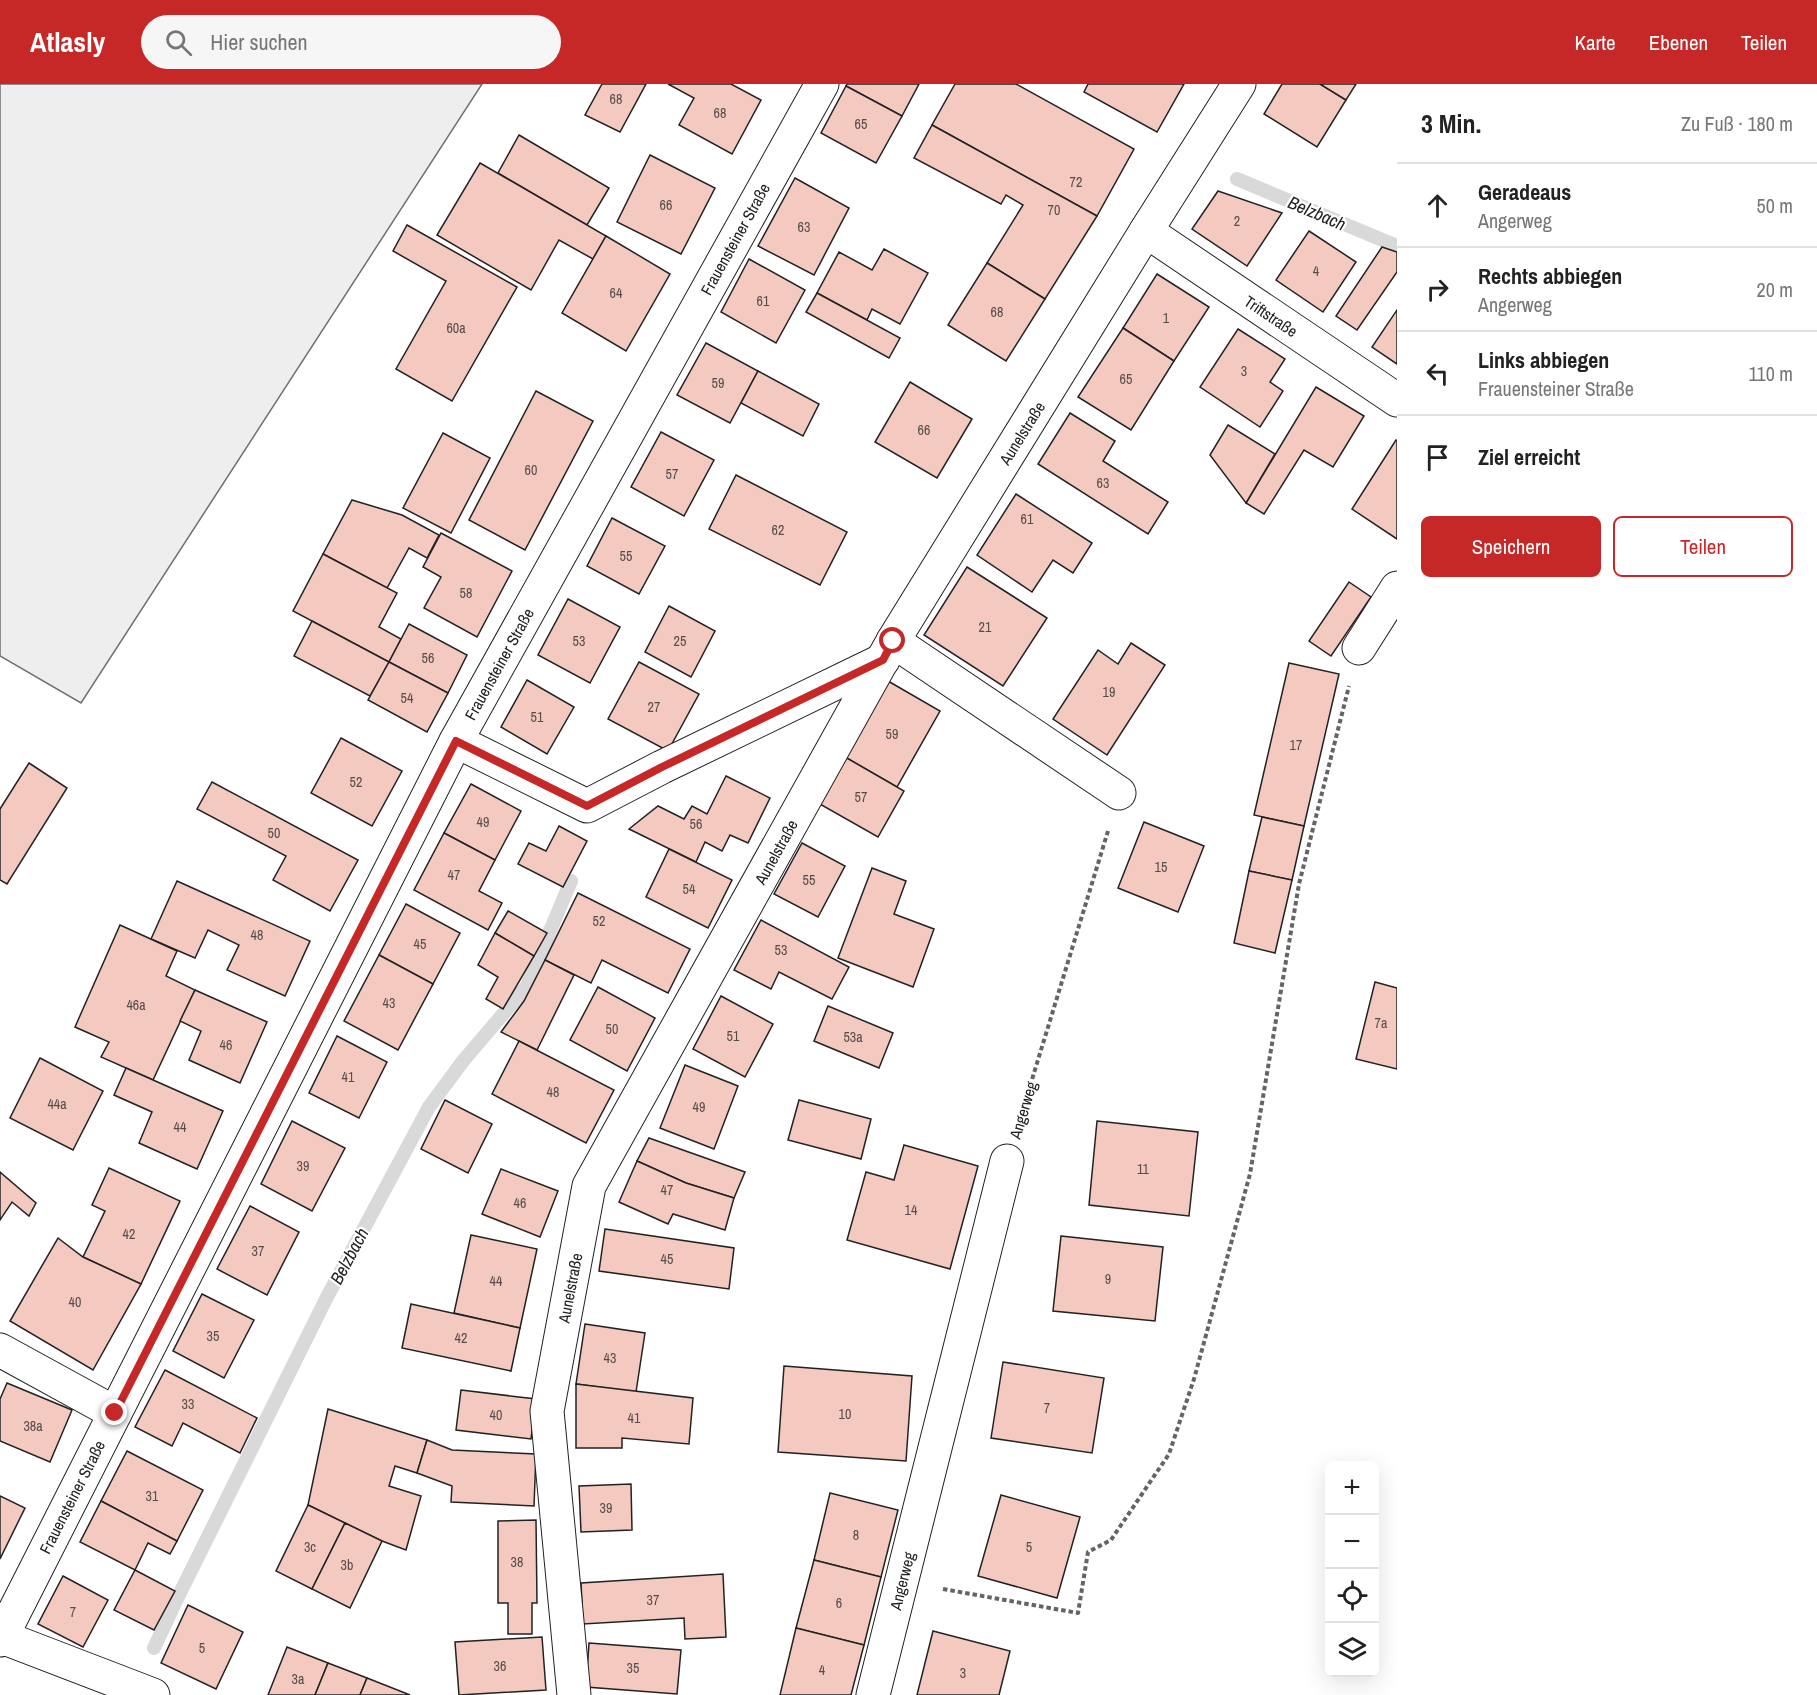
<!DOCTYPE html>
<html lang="de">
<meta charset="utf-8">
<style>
body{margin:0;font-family:"Archivo Narrow",sans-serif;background:#f6f6f6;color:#222}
.controls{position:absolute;right:18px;bottom:18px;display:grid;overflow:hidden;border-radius:9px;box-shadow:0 6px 24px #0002}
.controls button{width:54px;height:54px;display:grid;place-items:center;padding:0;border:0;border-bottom:2px solid #e0e0e0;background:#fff;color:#222;font:30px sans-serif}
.stop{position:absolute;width:18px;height:18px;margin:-14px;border:4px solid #c62828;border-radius:50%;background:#fff}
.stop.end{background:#c62828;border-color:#fff;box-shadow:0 2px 6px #0008}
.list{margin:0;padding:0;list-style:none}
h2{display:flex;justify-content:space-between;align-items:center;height:78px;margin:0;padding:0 24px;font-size:26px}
h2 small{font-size:20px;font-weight:400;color:#767676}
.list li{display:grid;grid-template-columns:39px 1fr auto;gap:18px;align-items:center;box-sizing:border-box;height:84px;padding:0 24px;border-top:2px solid #e0e0e0}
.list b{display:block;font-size:22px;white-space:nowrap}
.list p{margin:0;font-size:20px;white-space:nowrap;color:#767676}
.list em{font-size:20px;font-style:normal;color:#767676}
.actions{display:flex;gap:12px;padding:18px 24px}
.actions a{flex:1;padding:14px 0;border:2px solid #c62828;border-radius:9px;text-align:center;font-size:21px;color:#c62828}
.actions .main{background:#c62828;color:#fff}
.icon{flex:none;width:33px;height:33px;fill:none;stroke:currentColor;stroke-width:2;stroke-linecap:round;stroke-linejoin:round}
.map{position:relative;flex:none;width:1397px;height:1611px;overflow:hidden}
header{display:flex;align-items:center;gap:36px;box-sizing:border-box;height:84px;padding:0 30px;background:#c62828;color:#fff}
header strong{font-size:28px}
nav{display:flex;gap:33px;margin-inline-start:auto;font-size:21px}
.search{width:420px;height:54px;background:#f6f6f6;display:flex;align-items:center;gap:15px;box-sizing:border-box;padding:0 21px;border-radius:33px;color:#767676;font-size:22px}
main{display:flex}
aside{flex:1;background:#fff}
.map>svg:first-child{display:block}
</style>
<header>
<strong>Atlasly</strong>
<div class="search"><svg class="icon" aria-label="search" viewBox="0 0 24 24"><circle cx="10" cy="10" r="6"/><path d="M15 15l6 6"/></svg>Hier suchen</div>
<nav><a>Karte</a><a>Ebenen</a><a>Teilen</a></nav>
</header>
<main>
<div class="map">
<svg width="1397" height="1611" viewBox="0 0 1397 1611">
<rect width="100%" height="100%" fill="#fff"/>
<path fill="#eee" stroke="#6f6f6f" stroke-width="1.5" d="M 0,0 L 482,0 L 81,619 L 0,572 Z"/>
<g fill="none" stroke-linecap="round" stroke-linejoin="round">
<g stroke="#d9d9d9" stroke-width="14">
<path d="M 1237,95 L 1397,162"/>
<path d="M 154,1564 L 175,1519 L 326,1215 L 429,1023 L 463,977 L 527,902 L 571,797"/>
</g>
</g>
<g fill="#f3c9c0" stroke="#222" stroke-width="1.5">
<path d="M 602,0 L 646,0 L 620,48 L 585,31 Z"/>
<path d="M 668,0 L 731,0 L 761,16 L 732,70 L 679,41 L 694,14 Z"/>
<path d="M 847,0 L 919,0 L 902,32 L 846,2 Z"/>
<path d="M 955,0 L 1016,0 L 1134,65 L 1097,132 L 932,41 Z"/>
<path d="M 1088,0 L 1184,0 L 1157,48 L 1084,8 Z"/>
<path d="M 1282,0 L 1320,0 L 1346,16 L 1317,63 L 1264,30 Z"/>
<path d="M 1320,0 L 1356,0 L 1346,16 Z"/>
<path d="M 846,2 L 902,32 L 876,79 L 821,49 Z"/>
<path d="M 932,41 L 1097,132 L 1045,215 L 987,179 L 1023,121 L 1006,111 L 1001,120 L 914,74 Z"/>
<path d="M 519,51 L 609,104 L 587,141 L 498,89 Z"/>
<path d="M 650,71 L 715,104 L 681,170 L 617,138 Z"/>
<path d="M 480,79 L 606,152 L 593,175 L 559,156 L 531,206 L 437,151 Z"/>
<path d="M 795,94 L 849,124 L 814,191 L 758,162 Z"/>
<path d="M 1218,107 L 1282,129 L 1247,182 L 1192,145 Z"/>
<path d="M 407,141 L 517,203 L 452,317 L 396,285 L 446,197 L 393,167 Z"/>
<path d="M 1309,147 L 1356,178 L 1323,228 L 1276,196 Z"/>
<path d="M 606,152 L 670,190 L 626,267 L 562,229 Z"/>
<path d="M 1382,163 L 1397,168 L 1397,188 L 1357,246 L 1336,232 Z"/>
<path d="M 884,165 L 928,189 L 900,240 L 872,225 L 867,236 L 817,209 L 839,168 L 872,186 Z"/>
<path d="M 749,175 L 805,206 L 776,259 L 721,228 Z"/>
<path d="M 987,179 L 1045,215 L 1006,277 L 948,241 Z"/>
<path d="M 1157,190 L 1209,223 L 1174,277 L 1123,244 Z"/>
<path d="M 817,209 L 900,254 L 889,274 L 806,228 Z"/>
<path d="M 1397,226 L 1397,280 L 1372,263 Z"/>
<path d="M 1123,244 L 1174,277 L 1131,346 L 1078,313 Z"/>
<path d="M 1238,245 L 1285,275 L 1270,298 L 1283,307 L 1260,343 L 1200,303 Z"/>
<path d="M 706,259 L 758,287 L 730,339 L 677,311 Z"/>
<path d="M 758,287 L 819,320 L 803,352 L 741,319 Z"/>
<path d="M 910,298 L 972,335 L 937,394 L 875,358 Z"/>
<path d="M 1316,303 L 1364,332 L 1333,383 L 1304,366 L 1264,430 L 1246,419 Z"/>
<path d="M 536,307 L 593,337 L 525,466 L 469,436 Z"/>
<path d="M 1070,329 L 1115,357 L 1103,377 L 1168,418 L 1148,450 L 1038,380 Z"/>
<path d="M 1228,341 L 1275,370 L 1246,419 L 1210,371 Z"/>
<path d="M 661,348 L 714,376 L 684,432 L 631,403 Z"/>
<path d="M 443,349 L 490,374 L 451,449 L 403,424 Z"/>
<path d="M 1396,356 L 1397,357 L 1397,455 L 1352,425 Z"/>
<path d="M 736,391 L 847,448 L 820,501 L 709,445 Z"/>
<path d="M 1016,410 L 1092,459 L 1073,489 L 1053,476 L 1032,508 L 977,471 Z"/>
<path d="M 352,416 L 402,431 L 439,451 L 427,474 L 409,464 L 387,504 L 323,470 Z"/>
<path d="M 612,434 L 665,462 L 639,510 L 587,482 Z"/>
<path d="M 441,449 L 512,487 L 477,553 L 424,524 L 441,493 L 423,483 Z"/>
<path d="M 323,470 L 397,509 L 379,543 L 401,555 L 389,578 L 293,527 Z"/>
<path d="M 967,483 L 1047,534 L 1003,602 L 924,551 Z"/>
<path d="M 1349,498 L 1371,513 L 1331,572 L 1309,557 Z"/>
<path d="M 568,515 L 620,543 L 590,599 L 538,571 Z"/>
<path d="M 669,522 L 715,547 L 691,593 L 645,568 Z"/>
<path d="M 312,537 L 389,578 L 370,612 L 294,572 Z"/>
<path d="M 409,540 L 467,571 L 448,609 L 389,578 Z"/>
<path d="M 1131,559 L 1165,581 L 1107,671 L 1053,635 L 1098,566 L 1118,580 Z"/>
<path d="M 389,578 L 448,609 L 427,648 L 368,616 Z"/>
<path d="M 639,578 L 699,610 L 668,667 L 608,635 Z"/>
<path d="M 1289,579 L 1339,590 L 1304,742 L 1254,731 Z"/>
<path d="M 527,596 L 574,623 L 547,670 L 501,643 Z"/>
<path d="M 888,597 L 940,627 L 897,703 L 845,673 Z"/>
<path d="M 341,654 L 402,687 L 372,742 L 311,709 Z"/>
<path d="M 845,673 L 904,707 L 878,753 L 818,719 Z"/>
<path d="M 29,679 L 67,704 L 7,800 L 0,796 L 0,725 Z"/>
<path d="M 726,692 L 770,714 L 748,759 L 730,751 L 722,767 L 705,758 L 696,778 L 629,745 L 658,722 L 684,735 L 692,722 L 707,730 Z"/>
<path d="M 212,698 L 358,776 L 330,827 L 273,796 L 286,772 L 197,725 Z"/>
<path d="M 471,700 L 521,727 L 495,776 L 444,749 Z"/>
<path d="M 1262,733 L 1304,742 L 1292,796 L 1249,787 Z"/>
<path d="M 1144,738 L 1204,762 L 1178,828 L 1118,804 Z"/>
<path d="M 559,742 L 587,757 L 563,803 L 518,780 L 529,759 L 546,767 Z"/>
<path d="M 444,749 L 495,776 L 479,807 L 502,819 L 488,846 L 414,806 Z"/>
<path d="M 802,759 L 845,782 L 818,833 L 774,810 Z"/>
<path d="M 669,765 L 732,796 L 708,844 L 646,813 Z"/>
<path d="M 872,784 L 906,797 L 894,830 L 934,845 L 913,903 L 838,874 Z"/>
<path d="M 1249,787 L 1292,796 L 1275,869 L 1234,859 Z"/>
<path d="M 177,797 L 310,857 L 285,912 L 227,886 L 239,861 L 208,846 L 195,874 L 151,855 Z"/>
<path d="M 578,809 L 690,865 L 668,909 L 602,876 L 591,899 L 545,876 Z"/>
<path d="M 406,820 L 460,849 L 433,900 L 379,871 Z"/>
<path d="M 508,827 L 547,849 L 534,872 L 495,849 Z"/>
<path d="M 761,836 L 849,883 L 832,915 L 779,888 L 771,905 L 734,886 Z"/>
<path d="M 120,841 L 177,867 L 166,892 L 195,906 L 153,996 L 101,973 L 109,958 L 75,943 Z"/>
<path d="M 495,849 L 534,872 L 503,925 L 486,915 L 498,893 L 478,881 Z"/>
<path d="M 379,871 L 433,900 L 398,966 L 344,937 Z"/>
<path d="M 545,876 L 574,891 L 537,966 L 501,948 L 524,917 Z"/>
<path d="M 1375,898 L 1397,904 L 1397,985 L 1356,975 Z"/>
<path d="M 598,903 L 655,934 L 627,987 L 570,956 Z"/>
<path d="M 195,906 L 267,938 L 240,999 L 189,976 L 201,947 L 180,937 Z"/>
<path d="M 721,912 L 773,940 L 745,993 L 693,965 Z"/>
<path d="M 828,922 L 893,949 L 879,984 L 814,957 Z"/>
<path d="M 337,952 L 387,978 L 359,1034 L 309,1009 Z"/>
<path d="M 519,957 L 614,1006 L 586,1059 L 492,1010 Z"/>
<path d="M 40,974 L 103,1007 L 73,1066 L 10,1034 Z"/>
<path d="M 685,981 L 738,1002 L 714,1065 L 660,1044 Z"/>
<path d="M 126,984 L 223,1027 L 197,1085 L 139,1059 L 152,1028 L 114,1011 Z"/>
<path d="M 445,1016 L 492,1040 L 468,1089 L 421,1065 Z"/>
<path d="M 799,1016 L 871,1035 L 861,1075 L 788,1056 Z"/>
<path d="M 292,1037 L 345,1064 L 312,1127 L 261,1100 Z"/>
<path d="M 1097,1037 L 1198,1048 L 1189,1132 L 1089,1121 Z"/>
<path d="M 649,1054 L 745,1088 L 734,1114 L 686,1099 L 637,1077 Z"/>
<path d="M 904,1061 L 978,1082 L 950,1185 L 847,1156 L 866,1088 L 894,1096 Z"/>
<path d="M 637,1077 L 686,1099 L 734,1114 L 725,1146 L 673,1130 L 668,1140 L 619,1118 Z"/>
<path d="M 109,1084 L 180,1117 L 141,1200 L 83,1173 L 105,1127 L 92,1121 Z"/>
<path d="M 501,1085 L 558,1107 L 540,1153 L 482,1130 Z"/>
<path d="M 0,1088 L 36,1119 L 29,1132 L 12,1118 L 0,1136 Z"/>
<path d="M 250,1122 L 299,1148 L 267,1211 L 217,1185 Z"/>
<path d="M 605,1145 L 734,1164 L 729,1205 L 599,1187 Z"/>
<path d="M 471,1151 L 537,1165 L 520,1244 L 454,1229 Z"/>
<path d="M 1061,1152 L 1163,1163 L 1155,1237 L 1053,1227 Z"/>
<path d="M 58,1154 L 83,1173 L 141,1200 L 93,1286 L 10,1237 Z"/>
<path d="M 202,1210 L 254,1236 L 224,1294 L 173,1267 Z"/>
<path d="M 411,1220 L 520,1244 L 511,1287 L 402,1264 Z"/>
<path d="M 585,1240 L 645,1249 L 636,1308 L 576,1300 Z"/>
<path d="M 1003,1278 L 1104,1294 L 1092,1369 L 991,1354 Z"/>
<path d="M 784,1282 L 912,1292 L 906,1377 L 778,1368 Z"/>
<path d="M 165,1286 L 257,1334 L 240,1369 L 183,1339 L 172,1362 L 135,1343 Z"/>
<path d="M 7,1299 L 72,1326 L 50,1378 L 0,1357 L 0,1315 Z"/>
<path d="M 576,1300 L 693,1314 L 689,1360 L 622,1354 L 622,1364 L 576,1364 Z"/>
<path d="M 461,1306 L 536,1315 L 531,1355 L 456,1346 Z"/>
<path d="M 328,1325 L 427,1356 L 417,1389 L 395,1382 L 389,1402 L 421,1412 L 406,1466 L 382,1457 L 308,1421 Z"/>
<path d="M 427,1356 L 452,1366 L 536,1370 L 534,1422 L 451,1418 L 452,1402 L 417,1389 Z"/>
<path d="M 127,1367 L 203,1406 L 177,1457 L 101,1417 Z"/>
<path d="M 631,1400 L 632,1446 L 581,1448 L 579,1402 Z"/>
<path d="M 830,1409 L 898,1426 L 881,1493 L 814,1476 Z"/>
<path d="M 1001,1411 L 1080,1433 L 1057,1514 L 978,1492 Z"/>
<path d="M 0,1412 L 25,1424 L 0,1475 Z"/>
<path d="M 101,1417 L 177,1457 L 170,1470 L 148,1459 L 135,1486 L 80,1458 Z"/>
<path d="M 308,1421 L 345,1439 L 312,1505 L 276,1487 Z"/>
<path d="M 536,1436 L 537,1519 L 532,1519 L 532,1550 L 508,1550 L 508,1519 L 498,1519 L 498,1437 Z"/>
<path d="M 345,1439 L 382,1457 L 350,1524 L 312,1505 Z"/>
<path d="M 814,1476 L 881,1493 L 864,1561 L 796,1544 Z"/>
<path d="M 135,1486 L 175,1507 L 154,1546 L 114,1526 Z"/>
<path d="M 723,1490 L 726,1553 L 685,1555 L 684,1534 L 583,1540 L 581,1499 Z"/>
<path d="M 63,1492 L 108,1516 L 83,1563 L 38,1540 Z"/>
<path d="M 188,1521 L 243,1548 L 216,1605 L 161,1579 Z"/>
<path d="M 796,1544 L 864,1561 L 851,1611 L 780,1611 Z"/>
<path d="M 933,1547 L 1010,1567 L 999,1611 L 917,1611 Z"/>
<path d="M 542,1553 L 546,1606 L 459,1611 L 455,1558 Z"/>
<path d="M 589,1559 L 681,1566 L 677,1610 L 586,1603 Z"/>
<path d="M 287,1563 L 328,1579 L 315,1611 L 268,1611 Z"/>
<path d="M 328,1579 L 367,1594 L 360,1611 L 315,1611 Z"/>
<path d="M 367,1594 L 410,1611 L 360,1611 Z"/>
</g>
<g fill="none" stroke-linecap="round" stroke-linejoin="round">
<g stroke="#222" stroke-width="35">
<g id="minor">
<path d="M 1146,147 L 1397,316"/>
<path d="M 893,557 L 1119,709"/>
<path d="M 1359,564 L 1397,504"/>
<path d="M 456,657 L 587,722 L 662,683 L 883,576"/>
<path d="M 0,1266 L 115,1329"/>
<path d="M 2,1553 L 153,1611"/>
<path d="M 0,1556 L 456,657 L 822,0"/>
<path d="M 574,1611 L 547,1327 L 589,1102 L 893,557 L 1146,147 L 1239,0"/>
<path d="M 873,1611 L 1007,1077"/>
</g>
</g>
<g stroke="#646464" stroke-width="4" stroke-dasharray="4.5 3" stroke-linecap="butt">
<path d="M 1019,1038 L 1108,747"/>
<path d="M 943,1505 L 1078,1529 L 1088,1468 L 1111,1456 L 1169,1370 L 1194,1295 L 1250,1090 L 1299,800 L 1349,602"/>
</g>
<use href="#minor" stroke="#fff" stroke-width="33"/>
</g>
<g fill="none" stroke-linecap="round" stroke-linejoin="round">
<path stroke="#c62828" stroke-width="8" d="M 115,1329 L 456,657 L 587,722 L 662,683 L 883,576 L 893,557"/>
</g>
<g text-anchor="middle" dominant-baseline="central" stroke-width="4.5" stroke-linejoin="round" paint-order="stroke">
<g font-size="14" fill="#564c4a">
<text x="616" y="15">68</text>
<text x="720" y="29">68</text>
<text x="861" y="40">65</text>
<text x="1076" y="98">72</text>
<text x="666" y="121">66</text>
<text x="1054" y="126">70</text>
<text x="1237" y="137">2</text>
<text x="804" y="143">63</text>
<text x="1316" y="187">4</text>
<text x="616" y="209">64</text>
<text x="763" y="217">61</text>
<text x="997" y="228">68</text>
<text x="1166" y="234">1</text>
<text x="456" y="244">60a</text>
<text x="1244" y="287">3</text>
<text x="1126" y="295">65</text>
<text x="718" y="299">59</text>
<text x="924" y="346">66</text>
<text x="531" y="386">60</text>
<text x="672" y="390">57</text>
<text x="1103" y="399">63</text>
<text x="1027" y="435">61</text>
<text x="778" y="446">62</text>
<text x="626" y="472">55</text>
<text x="466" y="509">58</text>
<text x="985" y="543">21</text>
<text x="579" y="557">53</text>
<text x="680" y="557">25</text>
<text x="428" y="574">56</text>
<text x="1109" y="608">19</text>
<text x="407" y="614">54</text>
<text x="654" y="623">27</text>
<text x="537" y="633">51</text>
<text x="892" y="650">59</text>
<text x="1296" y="661">17</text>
<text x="356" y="698">52</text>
<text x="861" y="713">57</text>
<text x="483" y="738">49</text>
<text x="696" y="740">56</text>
<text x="274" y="749">50</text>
<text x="1161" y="783">15</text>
<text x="454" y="791">47</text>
<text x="809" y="796">55</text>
<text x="689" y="805">54</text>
<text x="599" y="837">52</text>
<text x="257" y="851">48</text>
<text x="420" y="860">45</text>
<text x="781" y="866">53</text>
<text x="389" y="919">43</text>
<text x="136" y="921">46a</text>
<text x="1381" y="939">7a</text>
<text x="612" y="945">50</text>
<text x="733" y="952">51</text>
<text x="853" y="953">53a</text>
<text x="226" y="961">46</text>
<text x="348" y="993">41</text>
<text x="553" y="1008">48</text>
<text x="57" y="1020">44a</text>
<text x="699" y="1023">49</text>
<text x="180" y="1043">44</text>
<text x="303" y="1082">39</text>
<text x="1143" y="1085">11</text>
<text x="667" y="1106">47</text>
<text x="520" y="1119">46</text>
<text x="911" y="1126">14</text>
<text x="129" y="1150">42</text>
<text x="258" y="1167">37</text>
<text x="667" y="1175">45</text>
<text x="1108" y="1195">9</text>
<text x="496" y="1197">44</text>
<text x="75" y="1218">40</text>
<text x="213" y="1252">35</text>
<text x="461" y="1254">42</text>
<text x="610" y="1274">43</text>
<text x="188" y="1320">33</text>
<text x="1047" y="1324">7</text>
<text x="845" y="1330">10</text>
<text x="496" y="1331">40</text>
<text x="634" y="1334">41</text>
<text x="33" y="1342">38a</text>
<text x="152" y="1412">31</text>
<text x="606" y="1424">39</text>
<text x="856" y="1451">8</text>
<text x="310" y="1463">3c</text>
<text x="1029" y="1463">5</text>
<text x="517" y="1478">38</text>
<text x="347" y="1481">3b</text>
<text x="653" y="1516">37</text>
<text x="839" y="1519">6</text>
<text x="73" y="1528">7</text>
<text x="202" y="1564">5</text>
<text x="500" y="1582">36</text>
<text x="633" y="1584">35</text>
<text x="822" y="1586">4</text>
<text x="963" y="1589">3</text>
<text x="298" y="1595">3a</text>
</g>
<g font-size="16" fill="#222" stroke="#fff">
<text transform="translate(735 155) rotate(-61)">Frauensteiner Straße</text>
<text transform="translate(1271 232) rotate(34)">Triftstraße</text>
<text transform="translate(1022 349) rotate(-58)">Aunelstraße</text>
<text transform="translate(499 580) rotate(-61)">Frauensteiner Straße</text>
<text transform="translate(776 768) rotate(-61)">Aunelstraße</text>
<text transform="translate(1023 1026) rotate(-73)">Angerweg</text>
<text transform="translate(570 1204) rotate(-79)">Aunelstraße</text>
<text transform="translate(72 1413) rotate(-63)">Frauensteiner Straße</text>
<text transform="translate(902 1497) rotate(-76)">Angerweg</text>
</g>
<g font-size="18" font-style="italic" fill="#222" stroke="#fff">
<text transform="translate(1317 129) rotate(23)">Belzbach</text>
<text transform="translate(349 1172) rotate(-62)">Belzbach</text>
</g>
</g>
</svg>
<div class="controls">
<button>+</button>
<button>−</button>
<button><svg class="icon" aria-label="locate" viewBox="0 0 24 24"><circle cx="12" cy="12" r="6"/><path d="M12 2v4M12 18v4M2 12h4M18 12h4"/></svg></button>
<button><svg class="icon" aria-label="layers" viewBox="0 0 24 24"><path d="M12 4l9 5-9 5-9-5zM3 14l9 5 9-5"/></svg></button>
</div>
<div class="stop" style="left:893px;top:557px"></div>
<div class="stop end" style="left:115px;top:1329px"></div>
</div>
<aside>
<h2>3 Min.<small>Zu Fuß · 180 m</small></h2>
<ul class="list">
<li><svg class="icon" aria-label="ahead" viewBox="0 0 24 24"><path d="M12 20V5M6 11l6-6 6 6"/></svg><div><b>Geradeaus</b><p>Angerweg</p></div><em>50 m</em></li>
<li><svg class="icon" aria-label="right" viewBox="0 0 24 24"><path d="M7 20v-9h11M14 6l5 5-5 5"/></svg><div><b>Rechts abbiegen</b><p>Angerweg</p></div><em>20 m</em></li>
<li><svg class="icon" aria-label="left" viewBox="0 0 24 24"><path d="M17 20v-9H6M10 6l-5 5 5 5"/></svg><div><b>Links abbiegen</b><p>Frauensteiner Straße</p></div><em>110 m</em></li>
<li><svg class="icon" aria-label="arrive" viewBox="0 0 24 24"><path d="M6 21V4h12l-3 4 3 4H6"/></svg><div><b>Ziel erreicht</b></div></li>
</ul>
<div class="actions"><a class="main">Speichern</a><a>Teilen</a></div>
</aside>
</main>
